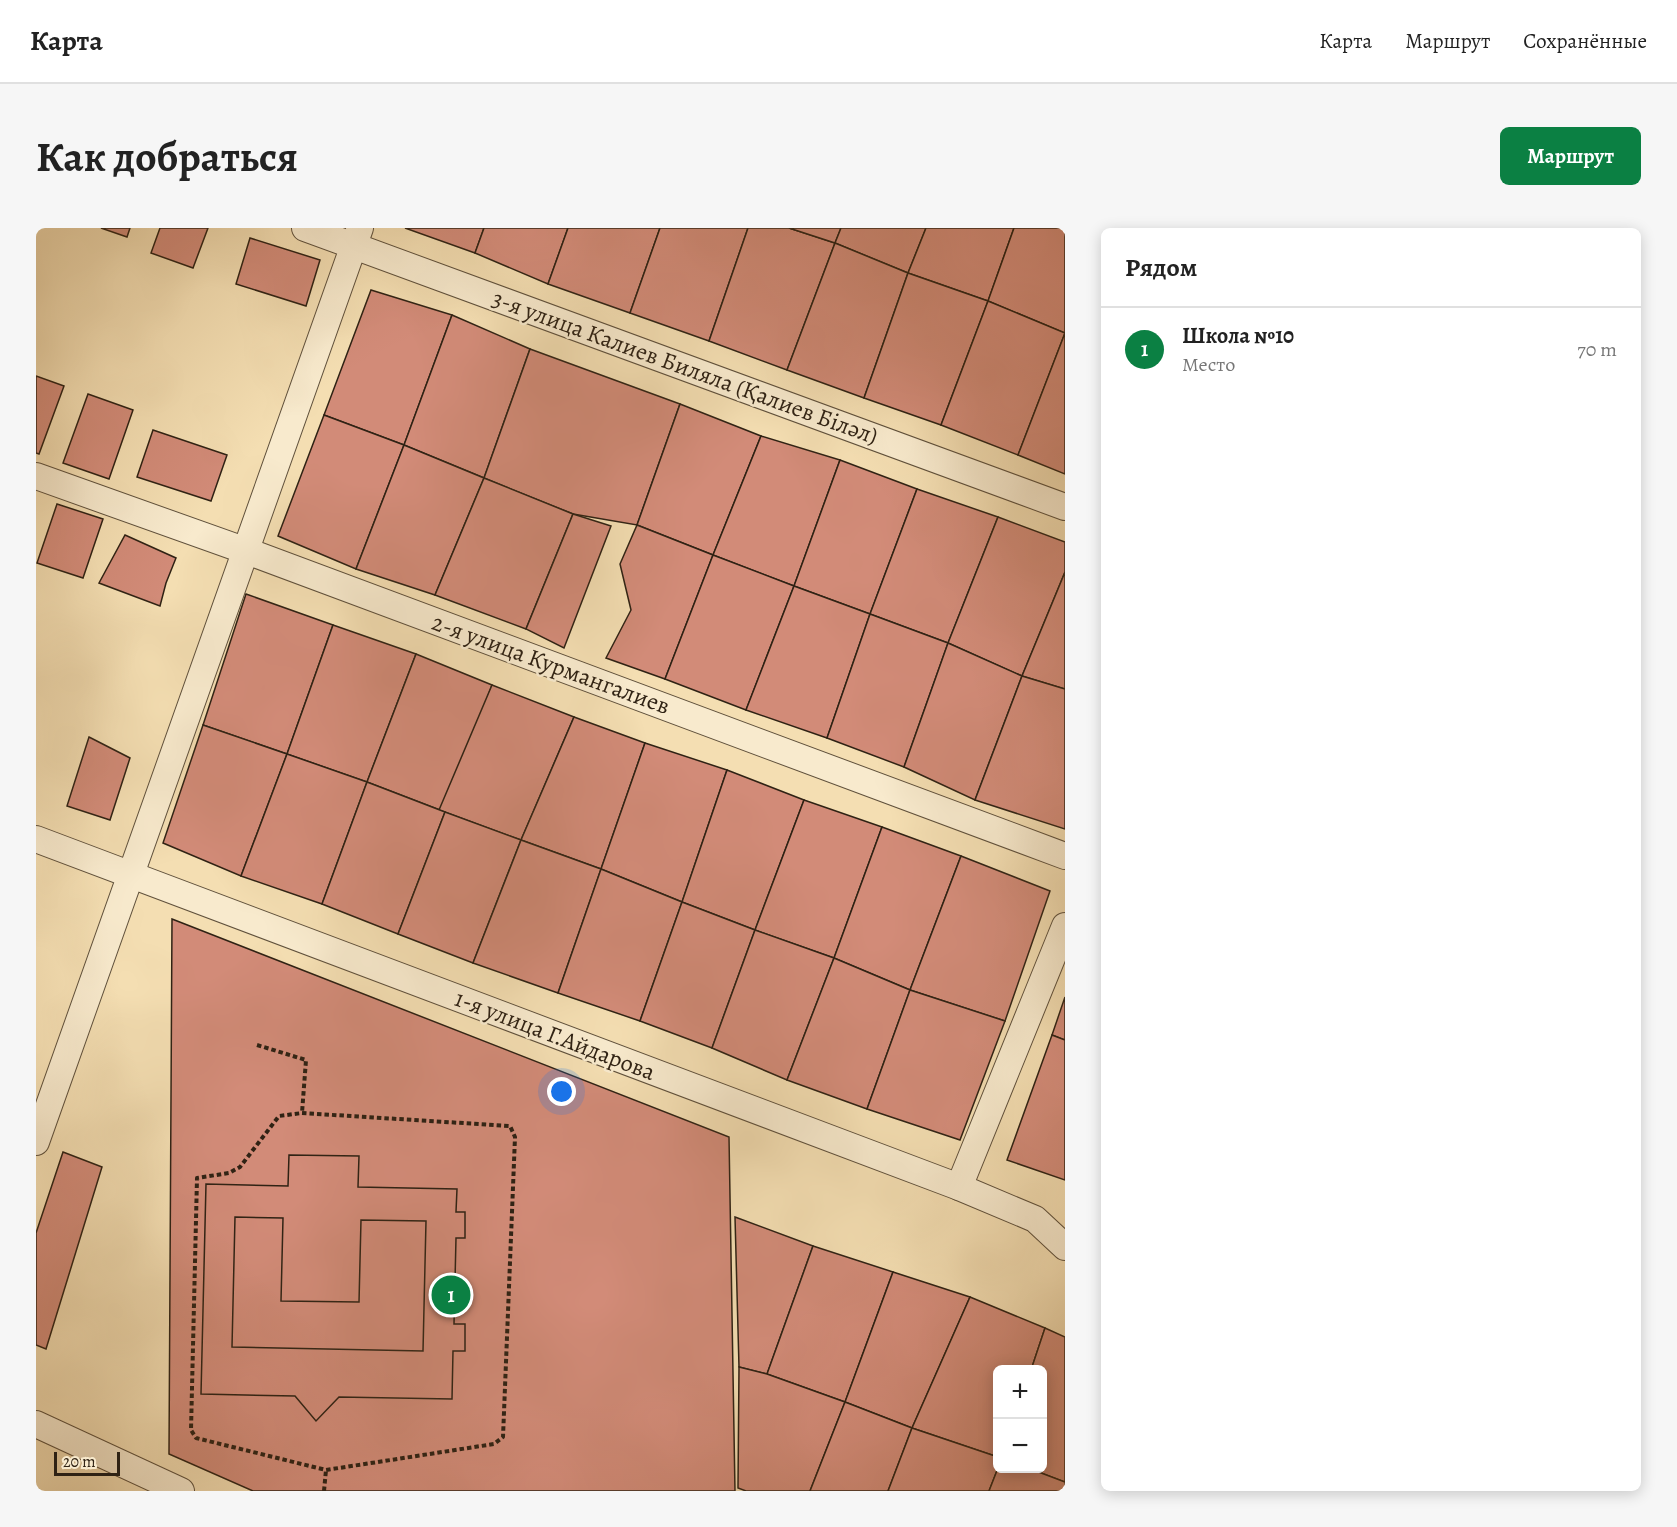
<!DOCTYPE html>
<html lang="ru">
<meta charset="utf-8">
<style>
body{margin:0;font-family:Alegreya,serif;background:#f6f6f6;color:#222}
.controls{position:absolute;right:18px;bottom:18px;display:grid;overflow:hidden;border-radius:9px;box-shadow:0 3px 15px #0003}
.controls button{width:54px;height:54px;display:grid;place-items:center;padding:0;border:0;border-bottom:2px solid #e0e0e0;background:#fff;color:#222;font:30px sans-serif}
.scale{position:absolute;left:18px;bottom:15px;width:66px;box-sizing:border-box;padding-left:6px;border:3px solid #2f2214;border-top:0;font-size:16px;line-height:21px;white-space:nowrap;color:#2f2214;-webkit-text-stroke:4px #f8eacd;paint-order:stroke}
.you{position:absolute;left:526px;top:864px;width:21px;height:21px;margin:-15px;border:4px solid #fff;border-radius:50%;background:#1a73e8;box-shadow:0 0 0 9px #1a73e833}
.badge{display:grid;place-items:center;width:39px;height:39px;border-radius:50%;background:#0b8043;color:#fff;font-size:20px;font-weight:700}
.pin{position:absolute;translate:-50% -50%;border:3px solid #fff;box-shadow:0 2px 6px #0006}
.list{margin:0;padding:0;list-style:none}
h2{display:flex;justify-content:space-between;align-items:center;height:78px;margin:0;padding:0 24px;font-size:26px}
h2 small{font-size:20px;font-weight:400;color:#767676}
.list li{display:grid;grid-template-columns:39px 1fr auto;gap:18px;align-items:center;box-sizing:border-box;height:84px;padding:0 24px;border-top:2px solid #e0e0e0}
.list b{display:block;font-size:22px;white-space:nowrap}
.list p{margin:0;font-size:20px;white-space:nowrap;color:#767676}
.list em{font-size:20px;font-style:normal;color:#767676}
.map{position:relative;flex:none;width:1029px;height:1263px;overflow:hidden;border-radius:9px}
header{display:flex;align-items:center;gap:36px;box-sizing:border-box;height:84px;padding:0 30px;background:#fff;border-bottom:2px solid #e0e0e0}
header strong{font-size:28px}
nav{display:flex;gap:33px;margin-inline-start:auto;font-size:21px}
.intro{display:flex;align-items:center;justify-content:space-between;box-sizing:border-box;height:144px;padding:0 36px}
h1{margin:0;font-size:42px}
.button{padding:15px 27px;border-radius:9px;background:#0b8043;color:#fff;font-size:21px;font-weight:700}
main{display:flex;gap:36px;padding:0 36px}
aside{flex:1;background:#fff;border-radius:9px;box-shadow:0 3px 15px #0003}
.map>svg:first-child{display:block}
</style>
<header>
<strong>Карта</strong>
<nav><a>Карта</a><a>Маршрут</a><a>Сохранённые</a></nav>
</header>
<div class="intro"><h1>Как добраться</h1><a class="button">Маршрут</a></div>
<main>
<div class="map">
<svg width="1029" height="1263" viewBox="0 0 1029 1263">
<rect width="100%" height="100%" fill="#f4deb2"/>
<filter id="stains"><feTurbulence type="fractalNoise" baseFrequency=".00333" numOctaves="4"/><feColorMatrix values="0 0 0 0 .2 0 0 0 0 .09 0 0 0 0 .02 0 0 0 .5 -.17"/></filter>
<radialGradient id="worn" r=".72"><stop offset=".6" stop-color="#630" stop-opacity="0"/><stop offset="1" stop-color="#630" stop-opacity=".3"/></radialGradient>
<g fill="#d28b78" stroke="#2f2214" stroke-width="1.5" fill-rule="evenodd">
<path d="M 65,0 L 94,0 L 91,9 Z"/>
<path d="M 124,0 L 172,0 L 157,40 L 115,25 Z"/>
<path d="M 369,0 L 448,0 L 439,25 Z"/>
<path d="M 448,0 L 532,0 L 512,56 L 439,25 Z"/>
<path d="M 532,0 L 624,0 L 594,85 L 512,56 Z"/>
<path d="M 624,0 L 712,0 L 673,113 L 594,85 Z"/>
<path d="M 712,0 L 753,0 L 799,15 L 751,142 L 673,113 Z"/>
<path d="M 753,0 L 805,0 L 799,15 Z"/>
<path d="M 805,0 L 890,0 L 872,45 L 799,15 Z"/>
<path d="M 890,0 L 978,0 L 952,73 L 872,45 Z"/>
<path d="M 978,0 L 1029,0 L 1029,105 L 952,73 Z"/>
<path d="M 214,10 L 284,32 L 270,78 L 200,56 Z"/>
<path d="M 799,15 L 872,45 L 828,170 L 751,142 Z"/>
<path d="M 872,45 L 952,73 L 905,197 L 828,170 Z"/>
<path d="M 335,62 L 416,87 L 368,217 L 288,187 Z"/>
<path d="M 952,73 L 1029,105 L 982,227 L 905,197 Z"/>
<path d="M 416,87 L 494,121 L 448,250 L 368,217 Z"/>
<path d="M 1029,105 L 1029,246 L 982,227 Z"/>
<path d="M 494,121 L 644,176 L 601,297 L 537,286 L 448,250 Z"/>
<path d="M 0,148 L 28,158 L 3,226 L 0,225 Z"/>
<path d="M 52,166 L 97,182 L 73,251 L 27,235 Z"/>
<path d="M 644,176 L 725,208 L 677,327 L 601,297 Z"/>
<path d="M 288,187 L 368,217 L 320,341 L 242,308 Z"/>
<path d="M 117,202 L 191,227 L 175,273 L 101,249 Z"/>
<path d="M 725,208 L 804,232 L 758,358 L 677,327 Z"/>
<path d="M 368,217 L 448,250 L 399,367 L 320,341 Z"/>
<path d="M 804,232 L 881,261 L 834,386 L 758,358 Z"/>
<path d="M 448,250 L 537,286 L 490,401 L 399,367 Z"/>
<path d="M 881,261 L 962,289 L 912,415 L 834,386 Z"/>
<path d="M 21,276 L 67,291 L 47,350 L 1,335 Z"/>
<path d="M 537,286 L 575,298 L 528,420 L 490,401 Z"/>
<path d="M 962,289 L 1029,314 L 1029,344 L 986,448 L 912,415 Z"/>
<path d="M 601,297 L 677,327 L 629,451 L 570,430 L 595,382 L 584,336 Z"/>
<path d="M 89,307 L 140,330 L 130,355 L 124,378 L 63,355 Z"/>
<path d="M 677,327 L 758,358 L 710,482 L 629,451 Z"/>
<path d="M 1029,344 L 1029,461 L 986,448 Z"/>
<path d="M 758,358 L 834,386 L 791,510 L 710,482 Z"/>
<path d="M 210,366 L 297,397 L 251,526 L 167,497 Z"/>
<path d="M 834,386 L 912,415 L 868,539 L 791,510 Z"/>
<path d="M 297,397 L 380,426 L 331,554 L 251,526 Z"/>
<path d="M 912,415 L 986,448 L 939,572 L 868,539 Z"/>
<path d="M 380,426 L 456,457 L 409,584 L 331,554 Z"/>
<path d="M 986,448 L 1029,461 L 1029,601 L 939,572 Z"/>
<path d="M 456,457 L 538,489 L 485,612 L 403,582 Z"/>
<path d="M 538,489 L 609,515 L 565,641 L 485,612 Z"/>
<path d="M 167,497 L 251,526 L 205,648 L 127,615 Z"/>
<path d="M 53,509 L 94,530 L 74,592 L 31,578 Z"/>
<path d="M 609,515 L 691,542 L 646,674 L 565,641 Z"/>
<path d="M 251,526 L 331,554 L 286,676 L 205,648 Z"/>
<path d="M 691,542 L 768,572 L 719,702 L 646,674 Z"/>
<path d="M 331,554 L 409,584 L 362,706 L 286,676 Z"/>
<path d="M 768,572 L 846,599 L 798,730 L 719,702 Z"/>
<path d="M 409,584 L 485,612 L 437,735 L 362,706 Z"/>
<path d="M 846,599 L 925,628 L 874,762 L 798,730 Z"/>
<path d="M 485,612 L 565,641 L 522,765 L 437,735 Z"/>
<path d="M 925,628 L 1014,663 L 969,793 L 874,762 Z"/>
<path d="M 565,641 L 646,674 L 604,793 L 522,765 Z"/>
<path d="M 646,674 L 719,702 L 676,820 L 604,793 Z"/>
<path d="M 136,691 L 693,909 L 699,1263 L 217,1263 L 133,1226 Z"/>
<path d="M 719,702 L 798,730 L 751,852 L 676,820 Z"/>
<path d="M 798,730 L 874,762 L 831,881 L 751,852 Z"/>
<path d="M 874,762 L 969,793 L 924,912 L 831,881 Z"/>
<path d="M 1029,769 L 1029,812 L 1016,807 Z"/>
<path d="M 1016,807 L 1029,812 L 1029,952 L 971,932 Z"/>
<path d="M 27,924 L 66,939 L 10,1121 L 0,1117 L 0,1005 Z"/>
<path d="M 253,927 L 323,928 L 322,959 L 421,961 L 420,984 L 429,984 L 429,1010 L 420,1010 L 418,1096 L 429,1096 L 429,1123 L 417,1123 L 416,1171 L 303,1169 L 280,1193 L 259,1168 L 165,1166 L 170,956 L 252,958 ZM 199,989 L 247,990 L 245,1073 L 323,1074 L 325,992 L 390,993 L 387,1123 L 196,1119 Z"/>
<path d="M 699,989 L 777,1018 L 731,1146 L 703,1139 Z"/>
<path d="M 777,1018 L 857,1044 L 809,1174 L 731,1146 Z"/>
<path d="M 857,1044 L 934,1069 L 876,1200 L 809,1174 Z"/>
<path d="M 934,1069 L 1009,1100 L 995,1142 L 962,1142 L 962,1229 L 876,1200 Z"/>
<path d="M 1009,1100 L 1029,1109 L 1029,1254 L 992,1240 L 1006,1240 L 1006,1142 L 995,1142 Z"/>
<path d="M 703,1139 L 731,1146 L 809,1174 L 774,1263 L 710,1263 L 702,1260 Z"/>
<path d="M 809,1174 L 876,1200 L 852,1263 L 774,1263 Z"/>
<path d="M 876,1200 L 962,1229 L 962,1240 L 953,1263 L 852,1263 Z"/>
<path d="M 962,1240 L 992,1240 L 1029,1254 L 1029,1263 L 953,1263 Z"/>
</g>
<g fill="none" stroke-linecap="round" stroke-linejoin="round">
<g stroke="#60513c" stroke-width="28">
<g id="minor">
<path d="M 269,0 L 1029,279"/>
<path d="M 0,248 L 216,325 L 1029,628"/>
<path d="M 0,611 L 923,959 L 999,991 L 1029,1019"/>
<path d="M 0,914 L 324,0"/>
<path d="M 923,959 L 1029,698"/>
<path d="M 0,1196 L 145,1263"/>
</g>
</g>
<g stroke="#2f2214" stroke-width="4" stroke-dasharray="4.5 3" stroke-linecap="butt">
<path d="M 221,817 L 270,832 L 266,885"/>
<path d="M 266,885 L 474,898 L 479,909 L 467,1209 L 458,1216 L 290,1242 L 160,1210 L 155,1202 L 161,950 L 193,945 L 204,939 L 243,888 Z"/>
<path d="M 288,1263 L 290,1242"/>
</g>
<use href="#minor" stroke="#f8eacd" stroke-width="26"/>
</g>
<g text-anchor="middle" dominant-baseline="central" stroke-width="5" stroke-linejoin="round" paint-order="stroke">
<g font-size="24" fill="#2f2214" stroke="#f8eacd">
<text transform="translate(649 139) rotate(20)">3-я улица Калиев Биляла (Қалиев Біләл)</text>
<text transform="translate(515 436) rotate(20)">2-я улица Курмангалиев</text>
<text transform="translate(519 807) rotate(21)">1-я улица Г.Айдарова</text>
</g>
</g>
<rect width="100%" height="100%" filter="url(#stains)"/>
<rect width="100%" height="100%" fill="url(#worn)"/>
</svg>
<div class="controls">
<button>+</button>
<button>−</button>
</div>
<div class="scale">20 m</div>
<div class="you"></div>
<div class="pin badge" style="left:415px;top:1067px">1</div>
</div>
<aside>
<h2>Рядом<small></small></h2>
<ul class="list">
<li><span class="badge">1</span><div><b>Школа №10</b><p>Место</p></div><em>70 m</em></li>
</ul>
</aside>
</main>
